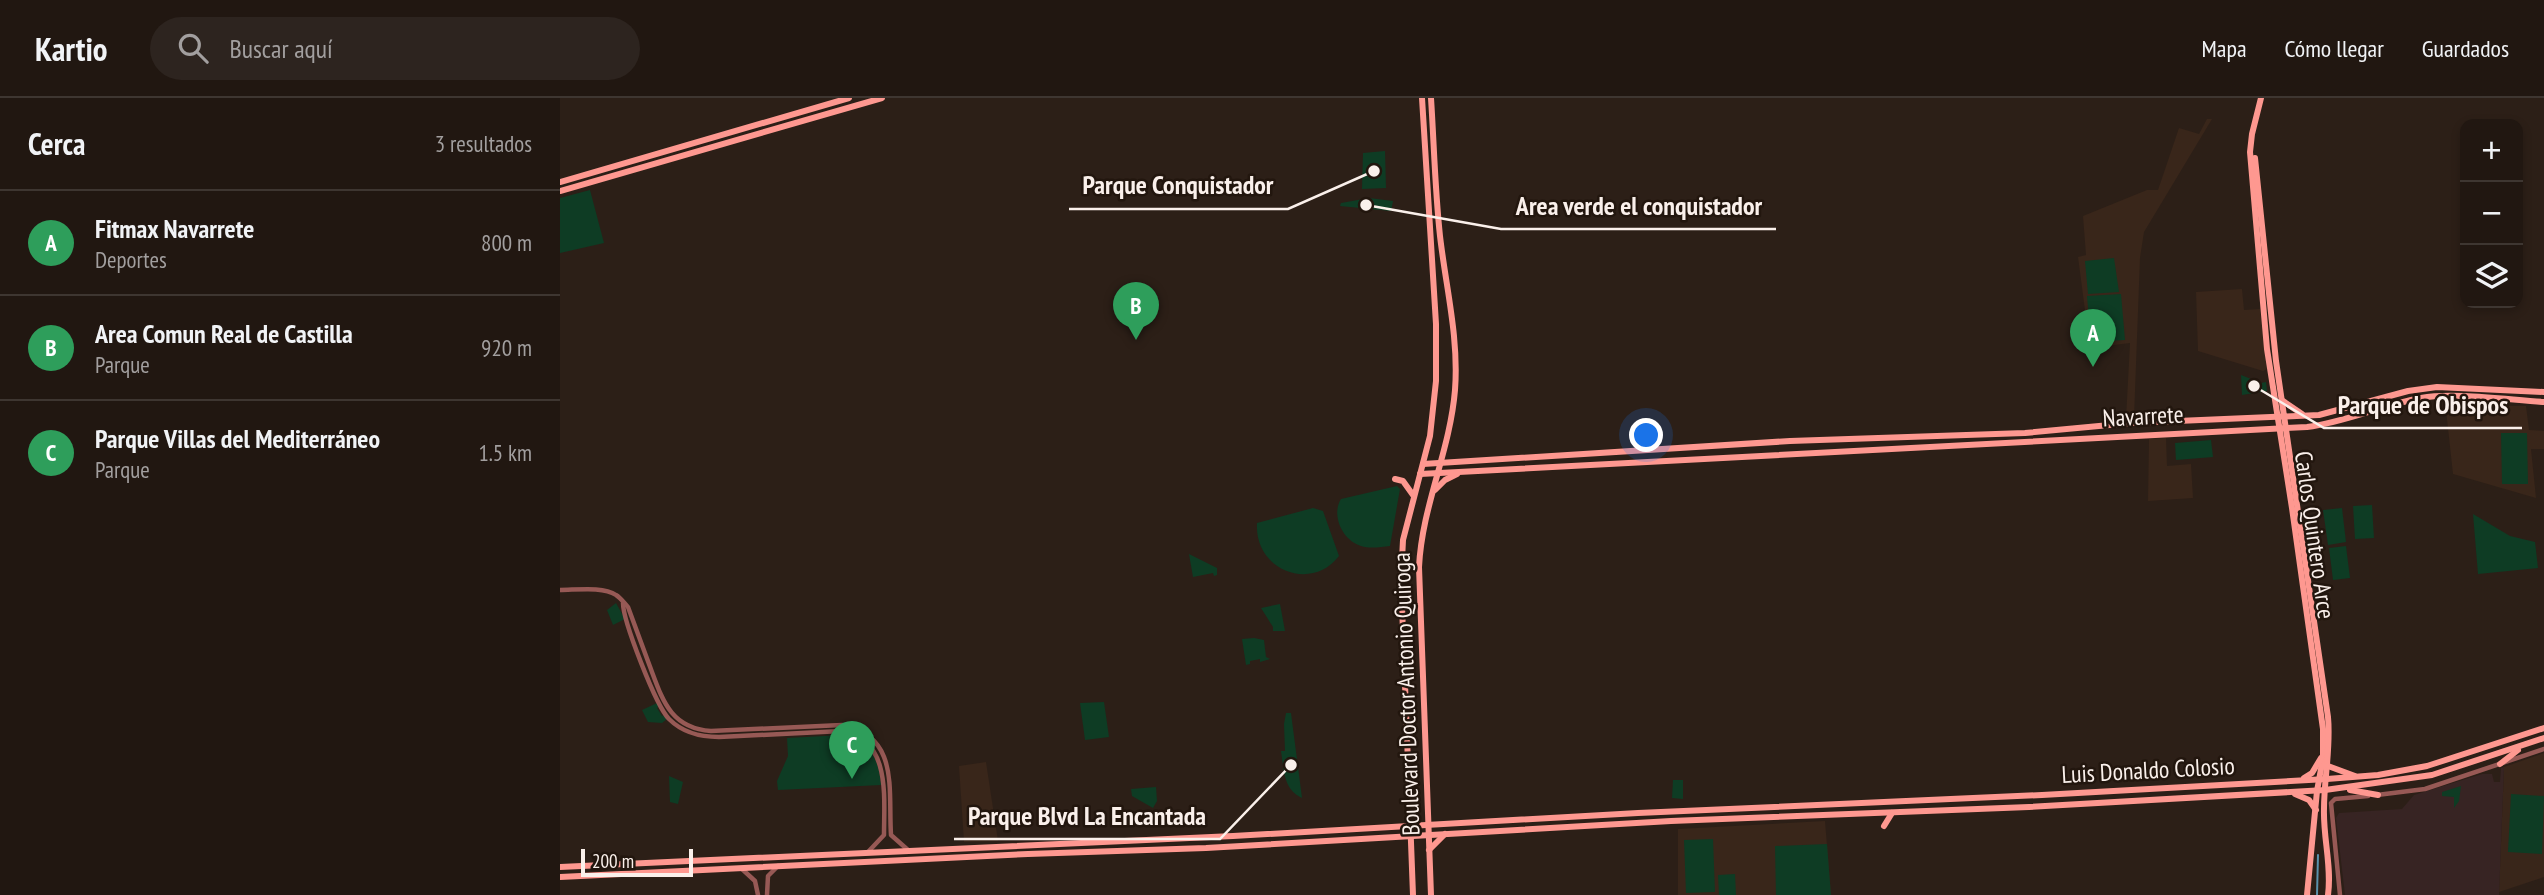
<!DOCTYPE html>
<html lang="es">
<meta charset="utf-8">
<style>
body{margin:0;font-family:"PT Sans Narrow",sans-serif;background:#2d241f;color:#f1f3f6}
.controls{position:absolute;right:21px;top:21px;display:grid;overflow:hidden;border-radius:14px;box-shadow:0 4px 10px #0003}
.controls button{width:63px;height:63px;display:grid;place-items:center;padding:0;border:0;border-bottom:2px solid #3e3631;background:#211711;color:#f1f3f6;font:35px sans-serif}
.scale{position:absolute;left:21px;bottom:18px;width:112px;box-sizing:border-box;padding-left:7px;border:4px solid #faf0eb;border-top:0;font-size:19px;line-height:24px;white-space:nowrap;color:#faf0eb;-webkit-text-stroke:5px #22160e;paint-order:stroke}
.you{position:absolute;left:1087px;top:338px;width:24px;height:24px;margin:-18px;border:5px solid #fff;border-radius:50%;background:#1a73e8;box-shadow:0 0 0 10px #1a73e833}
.badge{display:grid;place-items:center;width:46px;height:46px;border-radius:50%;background:#d0b736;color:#fff;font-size:23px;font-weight:700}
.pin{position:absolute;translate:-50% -58px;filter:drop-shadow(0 2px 4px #0008)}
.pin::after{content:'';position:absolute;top:37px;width:24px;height:21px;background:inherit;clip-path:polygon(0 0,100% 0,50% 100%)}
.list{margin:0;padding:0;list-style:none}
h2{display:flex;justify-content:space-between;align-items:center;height:91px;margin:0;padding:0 28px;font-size:30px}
h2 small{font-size:23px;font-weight:400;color:#a29f9f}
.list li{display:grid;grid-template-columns:46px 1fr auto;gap:21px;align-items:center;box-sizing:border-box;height:105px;padding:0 28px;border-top:2px solid #3e3631}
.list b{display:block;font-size:26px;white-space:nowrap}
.list p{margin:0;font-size:23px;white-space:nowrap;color:#a29f9f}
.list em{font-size:23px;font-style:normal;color:#a29f9f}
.icon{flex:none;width:38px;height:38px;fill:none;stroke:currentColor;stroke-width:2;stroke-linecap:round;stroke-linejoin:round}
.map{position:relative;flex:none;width:1984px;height:797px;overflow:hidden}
header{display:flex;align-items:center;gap:42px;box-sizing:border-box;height:98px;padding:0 35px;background:#211711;border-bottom:2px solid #3e3631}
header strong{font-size:33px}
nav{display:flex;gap:38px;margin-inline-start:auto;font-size:24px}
.search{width:490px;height:63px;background:#2d241f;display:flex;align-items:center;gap:18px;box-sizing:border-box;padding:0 24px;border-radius:38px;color:#a29f9f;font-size:26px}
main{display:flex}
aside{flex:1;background:#211711}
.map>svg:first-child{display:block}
</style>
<header>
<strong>Kartio</strong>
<div class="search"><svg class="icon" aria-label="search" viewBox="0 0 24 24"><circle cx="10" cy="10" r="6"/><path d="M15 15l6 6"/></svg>Buscar aquí</div>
<nav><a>Mapa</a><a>Cómo llegar</a><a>Guardados</a></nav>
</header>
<main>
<aside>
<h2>Cerca<small>3 resultados</small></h2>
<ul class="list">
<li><span class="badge" style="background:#2e9e5b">A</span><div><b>Fitmax Navarrete</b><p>Deportes</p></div><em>800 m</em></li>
<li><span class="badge" style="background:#2e9e5b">B</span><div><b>Area Comun Real de Castilla</b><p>Parque</p></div><em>920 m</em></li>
<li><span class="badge" style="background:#2e9e5b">C</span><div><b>Parque Villas del Mediterráneo</b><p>Parque</p></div><em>1.5 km</em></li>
</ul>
</aside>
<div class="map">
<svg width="1984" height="797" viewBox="0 0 1984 797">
<rect width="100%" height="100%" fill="#2c1f17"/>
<g fill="#39261a">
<path d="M 1647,21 L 1652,21 L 1584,134 L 1580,160 L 1574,320 L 1566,321 L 1570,245 L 1530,250 L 1518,159 L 1526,157 L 1523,118 L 1587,92 L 1598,92 L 1619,30 L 1639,36 Z"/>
<path d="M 1682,191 L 1684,212 L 1700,211 L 1707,271 L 1703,273 L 1638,253 L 1636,194 Z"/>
<path d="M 1885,303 L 1908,305 L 1911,310 L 1941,312 L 1945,308 L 1966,308 L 1969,332 L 1984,333 L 1984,351 L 1971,351 L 1976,400 L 1893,376 Z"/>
<path d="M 1606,340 L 1607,368 L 1631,366 L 1633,400 L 1588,403 L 1589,341 Z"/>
<path d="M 1984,655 L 1984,779 L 1939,794 L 1944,669 Z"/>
<path d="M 426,664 L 438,743 L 404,744 L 399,668 Z"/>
<path d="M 1265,723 L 1271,797 L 1118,797 L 1118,731 Z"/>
</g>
<path fill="#372423" d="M 1944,669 L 1939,797 L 1785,797 L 1776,720 L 1779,715 L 1842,711 L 1854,697 L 1922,676 L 1932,676 L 1934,684 L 1940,684 L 1941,670 Z"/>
<g fill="#0e3c24">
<path d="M 825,53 L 826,90 L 802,91 L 803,55 Z"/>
<path d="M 30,92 L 44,145 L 0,155 L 0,100 Z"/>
<path d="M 809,100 L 833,103 L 831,113 L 780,108 L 781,105 Z"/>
<path d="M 1554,160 L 1559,194 L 1528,196 L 1525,163 Z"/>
<path d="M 1561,196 L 1565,242 L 1531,244 L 1527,198 Z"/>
<path d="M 1681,277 L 1701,285 L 1706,284 L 1707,293 L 1682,297 Z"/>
<path d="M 1941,335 L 1967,335 L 1968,386 L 1942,386 Z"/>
<path d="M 1651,342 L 1653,359 L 1616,362 L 1615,345 Z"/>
<path d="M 837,388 L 840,391 L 830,448 C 821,449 810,451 801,448 C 782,442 771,417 781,401 Z"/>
<path d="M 1812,407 L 1814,440 L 1795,441 L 1793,408 Z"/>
<path d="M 753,410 L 763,413 L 779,458 C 752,494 694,473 697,425 Z"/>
<path d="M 1782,410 L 1786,444 L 1768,447 L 1763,412 Z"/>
<path d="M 1913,416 L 1950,438 L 1975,444 L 1978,470 L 1918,476 Z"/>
<path d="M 1786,448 L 1790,480 L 1773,482 L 1769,450 Z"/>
<path d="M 629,456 L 657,470 L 657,477 L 654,478 L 653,475 L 633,479 Z"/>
<path d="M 56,505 L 65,521 L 53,527 L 47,512 Z"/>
<path d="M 720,506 L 725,533 L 713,533 L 713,529 L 701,510 Z"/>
<path d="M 694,540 L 704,542 L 706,559 L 710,561 L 700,564 L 700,561 L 690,563 L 690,566 L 686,567 L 682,541 Z"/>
<path d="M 544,604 L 549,639 L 525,642 L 520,605 Z"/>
<path d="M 97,605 L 99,608 L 97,610 L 102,618 L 104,617 L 107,621 L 102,625 L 88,624 L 82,612 Z"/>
<path d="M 726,615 L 731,615 L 742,700 C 723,691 724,672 721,653 L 725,653 L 724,626 Z"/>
<path d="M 283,637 C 310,639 319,662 321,687 L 218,692 L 217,683 L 228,658 L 227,640 Z"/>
<path d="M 109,678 L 123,684 L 118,706 L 110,704 Z"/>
<path d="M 1113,682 L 1123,682 L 1123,701 L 1112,700 Z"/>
<path d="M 1901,688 L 1899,703 L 1894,710 L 1894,699 L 1882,698 L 1882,694 Z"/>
<path d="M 596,689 L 597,703 L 593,710 L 572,698 L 571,691 Z"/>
<path d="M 1951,696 L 1984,698 L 1982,756 L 1948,754 Z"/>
<path d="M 1153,741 L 1155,794 L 1126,795 L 1124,742 Z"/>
<path d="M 1267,746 L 1271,797 L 1216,797 L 1215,748 Z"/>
<path d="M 1175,776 L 1176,797 L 1159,797 L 1158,777 Z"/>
</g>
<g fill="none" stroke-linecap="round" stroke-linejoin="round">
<path stroke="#5a92ac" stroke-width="2" d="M 1757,797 L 1758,757"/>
<g stroke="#975955" stroke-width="4.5">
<path d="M 0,492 C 16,492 43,488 56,497 C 61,500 64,505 68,509 C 75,528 82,547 89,566 C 102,600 109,630 151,633 L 282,627 C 340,638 328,692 331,737 L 348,752"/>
<path d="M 63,505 C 63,523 96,608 109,621 C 123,635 140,639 159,639 L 282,633 C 331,641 324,699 324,737 L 308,754"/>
<path d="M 1817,697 L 1865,691 L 1984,651"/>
<path d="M 182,771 L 195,783 L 198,797"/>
<path d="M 207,797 L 208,778 L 218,768"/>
<path d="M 1780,797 L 1771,705 L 1775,701 L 1808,698"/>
</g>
<g stroke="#fe9890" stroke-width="6">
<path d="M 871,0 C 874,46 875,92 880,138 C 886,190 899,240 895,292 C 890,353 862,408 859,469 L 871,797"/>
<path d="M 1701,0 L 1692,36 L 1690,54 L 1707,251 L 1732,410 L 1763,631 L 1763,660 L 1757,693 L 1747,797"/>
<path d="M 1695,60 L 1716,263 L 1768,619 C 1771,650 1764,680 1764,711 C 1763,740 1772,768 1768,797"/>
<path d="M 0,84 L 289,0"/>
<path d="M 0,93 L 322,0"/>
<path d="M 1723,303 L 1742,316"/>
<path d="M 863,366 L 1230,343 L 1465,335 L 1571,325 L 1759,317 L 1848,293 L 1877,289 L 1984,294"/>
<path d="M 860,376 L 1747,329 C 1786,324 1822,307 1861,300 C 1893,294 1949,302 1984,304"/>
<path d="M 835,381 L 843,383 L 853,397"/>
<path d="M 875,392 L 885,382 L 897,376"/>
<path d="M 1940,666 L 1958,652"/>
<path d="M 1768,668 L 1795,678"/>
<path d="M 1744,680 L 1752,675 L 1761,660"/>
<path d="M 1790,692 L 1818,697"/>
<path d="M 1735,696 L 1749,702 L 1756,712"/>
<path d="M 1324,728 L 1332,715"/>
<path d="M 869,752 L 885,736"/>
<path d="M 0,769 L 673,738 L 1078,715 L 1482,697 L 1767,681 L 1818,677 L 1867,668 L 1984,630"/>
<path d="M 0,779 L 468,756 L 646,750 L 1111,723 L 1469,709 L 1765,692 L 1872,677 L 1984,640"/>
<path d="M 853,797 L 841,481 L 843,442 L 870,338 L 876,283 L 876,226 L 862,0"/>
</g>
</g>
<g text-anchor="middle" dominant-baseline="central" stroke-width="5" stroke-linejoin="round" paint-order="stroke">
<g font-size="24" fill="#faf0eb" stroke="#22160e">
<text transform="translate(1583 318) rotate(-3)">Navarrete</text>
<text transform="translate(1755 437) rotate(82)">Carlos Quintero Arce</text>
<text transform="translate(846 596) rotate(-92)">Boulevard Doctor Antonio Quiroga</text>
<text transform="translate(1588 672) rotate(-3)">Luis Donaldo Colosio</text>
</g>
</g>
<path fill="none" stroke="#faf0eb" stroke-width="2.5" d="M814 73L728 111H509M806 107L941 131H1216M1694 288L1764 330H1962M731 667L660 741H394"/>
<g fill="#faf0eb" stroke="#22160e" stroke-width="2.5">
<circle cx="814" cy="73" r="7"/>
<circle cx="806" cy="107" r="7"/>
<circle cx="1694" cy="288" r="7"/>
<circle cx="731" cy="667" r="7"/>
</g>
<g font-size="26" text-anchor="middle" font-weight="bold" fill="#faf0eb" stroke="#22160e" stroke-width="5" stroke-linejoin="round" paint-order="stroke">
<text x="618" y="96">Parque Conquistador</text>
<text x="1079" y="117">Area verde el conquistador</text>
<text x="1863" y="316">Parque de Obispos</text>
<text x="527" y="727">Parque Blvd La Encantada</text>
</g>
</svg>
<div class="controls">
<button>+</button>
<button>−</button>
<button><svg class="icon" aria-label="layers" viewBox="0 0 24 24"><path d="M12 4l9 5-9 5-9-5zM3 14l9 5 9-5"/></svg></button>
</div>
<div class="scale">200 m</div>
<div class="you"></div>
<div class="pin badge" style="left:1533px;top:269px;background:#2e9e5b">A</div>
<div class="pin badge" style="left:576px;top:242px;background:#2e9e5b">B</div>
<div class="pin badge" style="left:292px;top:681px;background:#2e9e5b">C</div>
</div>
</main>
